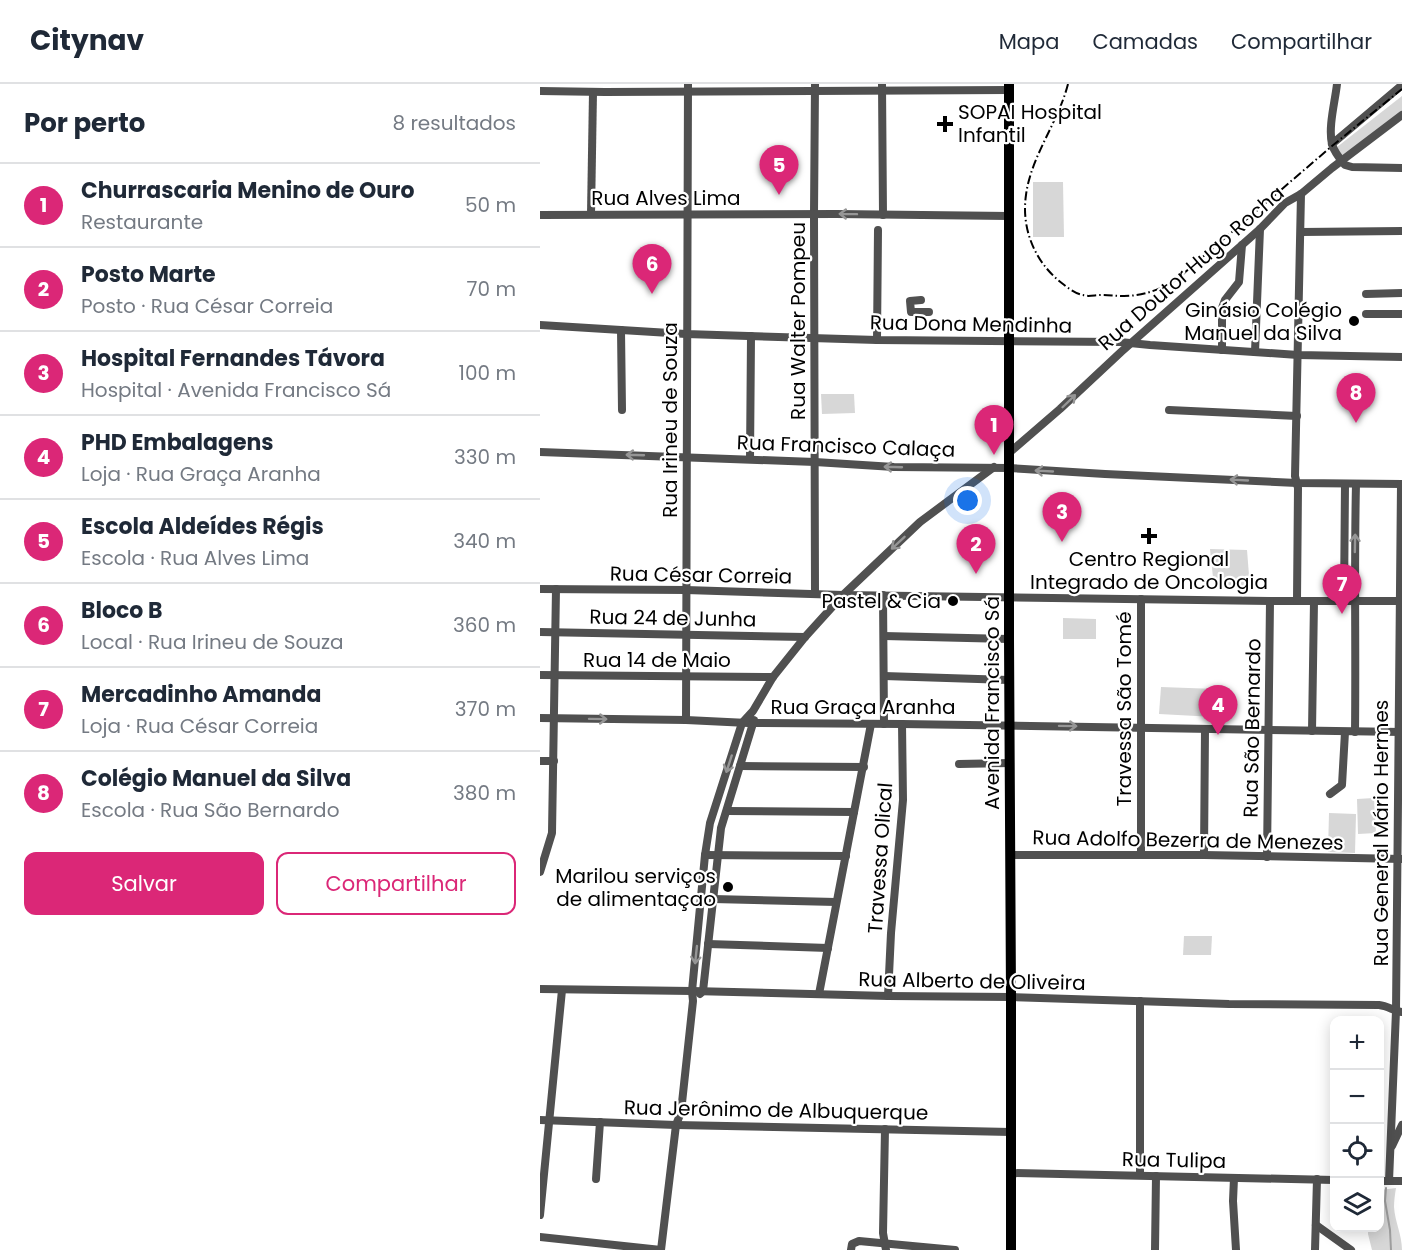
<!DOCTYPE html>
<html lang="pt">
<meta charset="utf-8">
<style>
body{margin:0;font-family:Poppins,sans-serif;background:#f6f6f7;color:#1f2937}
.controls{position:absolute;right:18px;bottom:18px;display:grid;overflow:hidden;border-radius:12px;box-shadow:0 3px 15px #0003}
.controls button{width:54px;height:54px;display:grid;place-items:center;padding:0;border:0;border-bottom:2px solid #e0e1e3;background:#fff;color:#1f2937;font:30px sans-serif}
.you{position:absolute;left:428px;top:417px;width:21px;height:21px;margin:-15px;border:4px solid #fff;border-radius:50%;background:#1a73e8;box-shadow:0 0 0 9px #1a73e833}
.badge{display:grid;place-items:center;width:39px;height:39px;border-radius:50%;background:#db2777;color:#fff;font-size:20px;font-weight:700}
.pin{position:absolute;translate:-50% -50px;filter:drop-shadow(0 2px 3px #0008)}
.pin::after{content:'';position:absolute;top:32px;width:21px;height:18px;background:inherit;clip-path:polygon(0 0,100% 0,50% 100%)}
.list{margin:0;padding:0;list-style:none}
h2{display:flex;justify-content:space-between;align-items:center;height:78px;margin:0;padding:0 24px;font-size:26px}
h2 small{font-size:20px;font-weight:400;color:#747a83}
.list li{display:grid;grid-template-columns:39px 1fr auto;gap:18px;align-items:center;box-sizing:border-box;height:84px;padding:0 24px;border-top:2px solid #e0e1e3}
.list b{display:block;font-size:22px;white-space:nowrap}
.list p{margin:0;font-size:20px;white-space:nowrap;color:#747a83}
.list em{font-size:20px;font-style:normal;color:#747a83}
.actions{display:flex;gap:12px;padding:18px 24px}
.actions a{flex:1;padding:14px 0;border:2px solid #db2777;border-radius:12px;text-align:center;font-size:21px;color:#db2777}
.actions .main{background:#db2777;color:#fff}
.icon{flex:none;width:33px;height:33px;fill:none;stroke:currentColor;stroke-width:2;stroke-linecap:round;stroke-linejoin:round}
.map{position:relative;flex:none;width:862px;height:1166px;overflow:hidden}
header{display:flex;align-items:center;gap:36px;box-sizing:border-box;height:84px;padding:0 30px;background:#fff;border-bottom:2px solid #e0e1e3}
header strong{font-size:28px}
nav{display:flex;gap:33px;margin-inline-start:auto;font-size:21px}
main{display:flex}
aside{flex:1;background:#fff}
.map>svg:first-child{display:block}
</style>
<header>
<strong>Citynav</strong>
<nav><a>Mapa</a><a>Camadas</a><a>Compartilhar</a></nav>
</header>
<main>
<aside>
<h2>Por perto<small>8 resultados</small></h2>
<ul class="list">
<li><span class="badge">1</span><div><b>Churrascaria Menino de Ouro</b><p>Restaurante</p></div><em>50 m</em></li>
<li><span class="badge">2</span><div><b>Posto Marte</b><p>Posto · Rua César Correia</p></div><em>70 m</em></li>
<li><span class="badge">3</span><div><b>Hospital Fernandes Távora</b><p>Hospital · Avenida Francisco Sá</p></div><em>100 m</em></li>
<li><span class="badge">4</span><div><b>PHD Embalagens</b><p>Loja · Rua Graça Aranha</p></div><em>330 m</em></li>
<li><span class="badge">5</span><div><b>Escola Aldeídes Régis</b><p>Escola · Rua Alves Lima</p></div><em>340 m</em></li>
<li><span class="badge">6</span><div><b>Bloco B</b><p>Local · Rua Irineu de Souza</p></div><em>360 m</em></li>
<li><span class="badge">7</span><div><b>Mercadinho Amanda</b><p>Loja · Rua César Correia</p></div><em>370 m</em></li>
<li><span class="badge">8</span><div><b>Colégio Manuel da Silva</b><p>Escola · Rua São Bernardo</p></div><em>380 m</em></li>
</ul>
<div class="actions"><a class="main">Salvar</a><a>Compartilhar</a></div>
</aside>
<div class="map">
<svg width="862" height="1166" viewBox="0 0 862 1166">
<rect width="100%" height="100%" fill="#fff"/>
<g fill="#d7d7d7">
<path d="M 862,12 L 862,27 L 803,72 L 797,63 Z"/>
<path d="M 493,98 L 523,98 L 524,153 L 493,153 Z"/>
<path d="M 281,310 L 314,310 L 315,329 L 282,330 Z"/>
<path d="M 670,465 L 707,466 L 710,504 L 674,503 Z"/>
<path d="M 523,534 L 556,535 L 556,555 L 523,555 Z"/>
<path d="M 621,603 L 676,605 L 675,633 L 619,630 Z"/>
<path d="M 834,714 L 836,749 L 818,750 L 817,715 Z"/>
<path d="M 789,729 L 816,730 L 815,769 L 788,768 Z"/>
<path d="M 644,852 L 672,852 L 671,871 L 643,871 Z"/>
<path d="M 856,1104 C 855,1110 854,1117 854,1123 C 855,1138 862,1151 862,1166 L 832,1166 L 828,1150 L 828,1144 L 840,1144 L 840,1106 Z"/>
</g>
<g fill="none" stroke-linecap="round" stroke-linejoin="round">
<path stroke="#9e9e9e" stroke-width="2" d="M 846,1104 L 845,1117 L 850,1146 L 851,1166"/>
<g stroke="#505050" stroke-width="8">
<path d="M 275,0 L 274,130 L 275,509"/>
<path d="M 342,0 L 343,131"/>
<path d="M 797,0 C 795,18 788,43 792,60 C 794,68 800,75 805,81 L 812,83 L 862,84"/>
<path d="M 0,7 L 65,8 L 469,6"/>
<path d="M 792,60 L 862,1"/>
<path d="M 51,130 L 53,8"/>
<path d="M 0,131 L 296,130 L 469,132"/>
<path d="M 761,148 L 862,147"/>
<path d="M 826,210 L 862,209"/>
<path d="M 381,216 L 370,217 L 371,228 L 389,228"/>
<path d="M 826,230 L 862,230"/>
<path d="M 0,241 L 146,250 L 337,256 L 580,258 L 610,261 L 758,271 L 862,273"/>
<path d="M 81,246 L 82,326"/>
<path d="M 337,256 L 338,146"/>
<path d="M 682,266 L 682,224 L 685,216 L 699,198 L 702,161"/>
<path d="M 715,268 L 720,145"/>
<path d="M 629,326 L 757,332"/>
<path d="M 0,368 L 275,378 L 354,383 L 469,384 L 565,390 L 757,399 L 862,400"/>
<path d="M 469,369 L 520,325 L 581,268 L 720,145 L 745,119 L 761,110 L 792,84 L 862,31"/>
<path d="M 210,375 L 211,252"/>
<path d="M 0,505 L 146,506 L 303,511 L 730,517 L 862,517"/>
<path d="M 343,511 L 344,640"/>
<path d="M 601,515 L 601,771"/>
<path d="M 757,516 L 758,404 L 755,392 L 761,110"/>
<path d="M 804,517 L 805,400"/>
<path d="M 0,548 L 265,553"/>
<path d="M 344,552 L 469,555"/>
<path d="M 0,591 L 233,593"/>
<path d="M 344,592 L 469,596"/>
<path d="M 0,634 L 146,636 L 208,639 L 362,640 L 862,648"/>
<path d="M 146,636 L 148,0"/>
<path d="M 772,647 L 774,517"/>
<path d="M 815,648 C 816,565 814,483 816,400"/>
<path d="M 0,677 L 14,677"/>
<path d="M 419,680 L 470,679"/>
<path d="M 200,682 L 324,683"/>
<path d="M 790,710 L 802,701 L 805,648"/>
<path d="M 187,727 L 314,728"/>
<path d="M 165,771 L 306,772"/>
<path d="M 471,771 L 664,771 L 862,775"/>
<path d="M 664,771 L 665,645"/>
<path d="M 727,773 L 730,517"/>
<path d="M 0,788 L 12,749 L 16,505"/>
<path d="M 173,815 L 296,818"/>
<path d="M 168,860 L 288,864"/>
<path d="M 0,905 L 152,907 L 348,912 L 471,913 L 689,920 L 839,921 C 848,922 854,927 862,928"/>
<path d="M 160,910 L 163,907 L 181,744 L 214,636"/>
<path d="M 279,910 L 331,640"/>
<path d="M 348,912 L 351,849 L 363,716 L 362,640"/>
<path d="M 600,917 L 600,1091"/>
<path d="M 0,1036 L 136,1041 L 471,1048"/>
<path d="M 345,1045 L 343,1149 L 346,1166"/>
<path d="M 852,1062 L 862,1041"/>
<path d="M 472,1089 L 794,1096"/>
<path d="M 694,1094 L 693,1117 L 696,1166"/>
<path d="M 56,1095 L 60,1038"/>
<path d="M 840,1097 L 862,1097"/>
<path d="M 849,1097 L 856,927 L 861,400"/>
<path d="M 0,1131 L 22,906"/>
<path d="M 776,1141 L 811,1166"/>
<path d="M 0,1153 L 121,1166"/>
<path d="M 121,1166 L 136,1041 L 141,1028 L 153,917 L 152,907 L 165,771 L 170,739 L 202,639 L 213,627 L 233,593 L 265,553 L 303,511 L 380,438 L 454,383"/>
<path d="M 311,1166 L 312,1160 L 319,1157 L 415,1166"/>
<path d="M 615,1166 L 616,1092"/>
<path d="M 775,1166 L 777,1095"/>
</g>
<path stroke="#000" stroke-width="10" d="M 469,0 L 469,555 L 471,913 L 471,1166"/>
<path stroke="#000" stroke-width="2" stroke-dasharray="9 3 1.5 3" stroke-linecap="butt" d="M 528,0 C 518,39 491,72 486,111 C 481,145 495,179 523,200 C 528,204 536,210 543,211 C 548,213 555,211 561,211 C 569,211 576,212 584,212 C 603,212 619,206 636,196 L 792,62 L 862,5"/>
</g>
<defs><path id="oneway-shaft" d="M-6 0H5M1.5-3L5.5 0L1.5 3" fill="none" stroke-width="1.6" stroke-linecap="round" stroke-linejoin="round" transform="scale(1.5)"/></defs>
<g stroke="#969696">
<use href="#oneway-shaft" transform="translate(308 130) rotate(-179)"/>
<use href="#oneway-shaft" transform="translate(529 317) rotate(-44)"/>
<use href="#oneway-shaft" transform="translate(95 371) rotate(-178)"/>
<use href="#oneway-shaft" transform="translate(353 383) rotate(-178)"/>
<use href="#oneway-shaft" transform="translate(504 387) rotate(-177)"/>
<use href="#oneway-shaft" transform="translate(699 396) rotate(-177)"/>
<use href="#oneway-shaft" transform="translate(358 459) rotate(137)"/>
<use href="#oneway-shaft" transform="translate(815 459) rotate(-89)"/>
<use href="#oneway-shaft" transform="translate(58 635) rotate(1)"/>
<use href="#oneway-shaft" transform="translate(528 642) rotate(1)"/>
<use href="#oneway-shaft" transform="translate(189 680) rotate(108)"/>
<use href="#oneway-shaft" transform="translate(156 871) rotate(96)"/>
</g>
<g fill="#000" stroke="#fff" stroke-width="2">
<path d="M402 31h6v6h6v6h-6v6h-6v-6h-6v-6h6z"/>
<circle cx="814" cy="237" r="6"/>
<path d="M606 443h6v6h6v6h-6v6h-6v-6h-6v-6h6z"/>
<circle cx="413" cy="517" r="6"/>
<circle cx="188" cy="803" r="6"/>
</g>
<g text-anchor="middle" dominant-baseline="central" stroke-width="4.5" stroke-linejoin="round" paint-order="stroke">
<g font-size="20" fill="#000" stroke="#fff" text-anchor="end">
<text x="418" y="28" text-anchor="start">SOPAI Hospital<tspan x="418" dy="23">Infantil</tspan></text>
<text x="802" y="226">Ginásio Colégio<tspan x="802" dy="23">Manuel da Silva</tspan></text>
<text x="609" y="475" text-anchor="middle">Centro Regional<tspan x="609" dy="23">Integrado de Oncologia</tspan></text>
<text x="401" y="517">Pastel &amp; Cia</text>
<text x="176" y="792">Marilou serviços<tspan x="176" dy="23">de alimentaçao</tspan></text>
</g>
<g font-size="20" fill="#000" stroke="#fff">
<text x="126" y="114">Rua Alves Lima</text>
<text transform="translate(651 184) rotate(-41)">Rua Doutor Hugo Rocha</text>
<text transform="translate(258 237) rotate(-90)">Rua Walter Pompeu</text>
<text transform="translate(431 240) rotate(1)">Rua Dona Mendinha</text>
<text transform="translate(130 336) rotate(-90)">Rua Irineu de Souza</text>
<text transform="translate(306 362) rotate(2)">Rua Francisco Calaça</text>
<text transform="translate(161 491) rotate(1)">Rua César Correia</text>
<text transform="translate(133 534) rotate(1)">Rua 24 de Junha</text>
<text x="117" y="576">Rua 14 de Maio</text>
<text transform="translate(452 619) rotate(-90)">Avenida Francisco Sá</text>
<text x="323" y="623">Rua Graça Aranha</text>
<text transform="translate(584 625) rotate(-90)">Travessa São Tomé</text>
<text transform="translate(712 644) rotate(-89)">Rua São Bernardo</text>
<text transform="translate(841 749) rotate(-90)">Rua General Mário Hermes</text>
<text transform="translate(648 756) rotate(1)">Rua Adolfo Bezerra de Menezes</text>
<text transform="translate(340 774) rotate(-86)">Travessa Olical</text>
<text transform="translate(432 897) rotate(1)">Rua Alberto de Oliveira</text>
<text transform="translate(236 1026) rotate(1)">Rua Jerônimo de Albuquerque</text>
<text transform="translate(634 1076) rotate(1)">Rua Tulipa</text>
</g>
</g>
</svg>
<div class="controls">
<button>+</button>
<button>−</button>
<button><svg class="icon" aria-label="locate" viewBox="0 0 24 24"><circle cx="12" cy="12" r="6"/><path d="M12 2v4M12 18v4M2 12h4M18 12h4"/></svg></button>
<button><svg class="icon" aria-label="layers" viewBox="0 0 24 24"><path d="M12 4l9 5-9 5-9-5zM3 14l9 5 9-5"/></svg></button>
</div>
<div class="you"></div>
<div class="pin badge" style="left:454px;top:371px">1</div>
<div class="pin badge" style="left:436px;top:490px">2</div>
<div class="pin badge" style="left:522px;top:458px">3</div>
<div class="pin badge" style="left:678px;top:651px">4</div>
<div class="pin badge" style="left:239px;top:111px">5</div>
<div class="pin badge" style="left:112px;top:210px">6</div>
<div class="pin badge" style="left:802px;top:530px">7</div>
<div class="pin badge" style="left:816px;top:339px">8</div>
</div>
</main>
